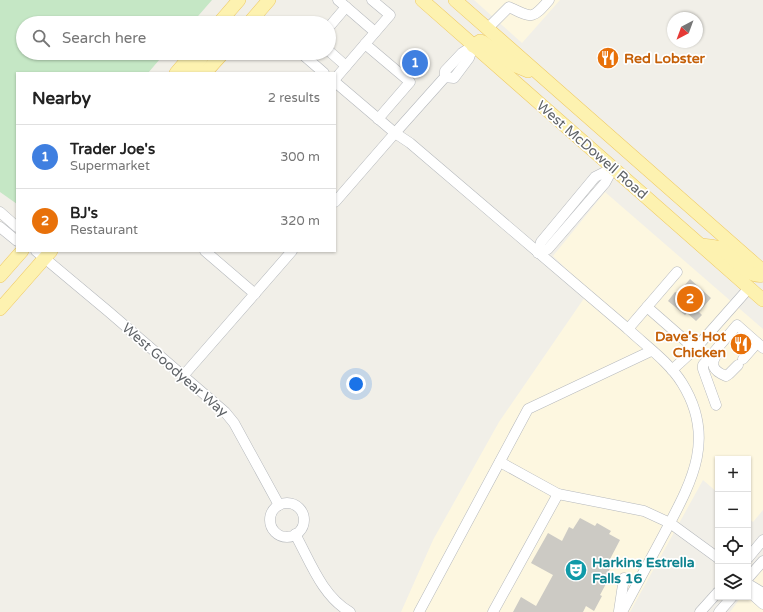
<!DOCTYPE html>
<meta charset="utf-8">
<style>
body{margin:0;font-family:"Varela Round",sans-serif;background:#f6f6f6;color:#222}
.controls{position:absolute;right:12px;bottom:12px;display:grid;overflow:hidden;border-radius:0px;box-shadow:0 1px 3px #0004}
.controls button{width:36px;height:36px;display:grid;place-items:center;padding:0;border:0;border-bottom:1px solid #e0e0e0;background:#fff;color:#222;font:20px sans-serif}
.compass{position:absolute;left:667px;top:12px;width:36px;height:36px;border-radius:50%;background:#fff;box-shadow:0 1px 3px #0004;rotate:221deg}
.you{position:absolute;left:356px;top:384px;width:14px;height:14px;margin:-10px;border:3px solid #fff;border-radius:50%;background:#1a73e8;box-shadow:0 0 0 6px #1a73e833}
.badge{display:grid;place-items:center;width:26px;height:26px;border-radius:50%;background:#e64738;color:#fff;font-size:13px;font-weight:700}
.pin{position:absolute;translate:-50% -50%;border:2px solid #fff;box-shadow:0 1px 4px #0006}
.list{margin:0;padding:0;list-style:none}
h2{display:flex;justify-content:space-between;align-items:center;height:52px;margin:0;padding:0 16px;font-size:17px}
h2 small{font-size:13px;font-weight:400;color:#767676}
.list li{display:grid;grid-template-columns:26px 1fr auto;gap:12px;align-items:center;box-sizing:border-box;height:64px;padding:0 16px;border-top:1px solid #e0e0e0}
.list b{display:block;font-size:15px;white-space:nowrap}
.list p{margin:0;font-size:13px;white-space:nowrap;color:#767676}
.list em{font-size:13px;font-style:normal;color:#767676}
.icon{flex:none;width:22px;height:22px;fill:none;stroke:currentColor;stroke-width:2;stroke-linecap:round;stroke-linejoin:round}
.map{position:relative;flex:none;width:763px;height:612px;overflow:hidden}
.search{position:absolute;background:#fff;box-shadow:0 1px 3px #0004;left:16px;top:16px;width:320px;height:44px;display:flex;align-items:center;gap:10px;box-sizing:border-box;padding:0 14px;border-radius:22px;color:#767676;font-size:15px}
.panel{position:absolute;background:#fff;box-shadow:0 1px 3px #0004;left:16px;top:72px;width:320px;height:180px;border-radius:0px}
.map>svg:first-child{display:block}
</style>
<div class="map">
<svg width="763" height="612" viewBox="0 0 763 612">
<rect width="100%" height="100%" fill="#f1efe8"/>
<g fill="#fdf7e0">
<path d="M 474,0 L 560,0 L 522,43 Z"/>
<path d="M 605,192 L 763,329 L 763,510 L 753,522 L 748,518 L 748,459 L 718,459 L 718,493 L 703,480 L 630,612 L 401,612 L 433,540 L 499,422 L 589,291 L 553,256 Z"/>
<path d="M 763,568 L 763,612 L 730,612 L 741,597 L 748,597 L 748,588 Z"/>
</g>
<path fill="#c5e7c5" d="M 0,0 L 212,0 L 192,23 L 23,23 L 23,53 L 165,53 L 148,73 L 17,73 L 17,204 L 0,192 Z"/>
<g fill="#cccac4">
<path d="M 690,279 L 711,298 L 699,312 L 702,315 L 696,321 L 687,313 L 685,315 L 668,301 L 675,292 L 678,293 Z"/>
<path d="M 580,518 L 595,526 L 597,523 L 611,531 L 609,534 L 620,540 L 608,563 L 612,565 L 605,578 L 608,580 L 600,595 L 602,596 L 594,611 L 586,606 L 583,612 L 513,612 L 521,597 L 536,606 L 553,575 L 531,563 L 548,533 L 562,541 L 569,527 L 573,529 Z"/>
</g>
<g fill="none" stroke-linecap="round" stroke-linejoin="round">
<g stroke="#b5b8bc" stroke-width="11">
<g id="minor">
<path d="M 338,0 L 375,32"/>
<path d="M 256,15 L 265,23"/>
<path d="M 329,27 L 346,7"/>
<path d="M 487,29 L 509,7 C 532,18 532,20 549,0"/>
<path d="M 365,44 L 390,15 L 372,0"/>
<path d="M 473,46 L 462,53 L 445,71 L 445,77 L 395,133 L 410,143 L 628,329"/>
<path d="M 329,51 L 346,66"/>
<path d="M 301,53 L 324,73"/>
<path d="M 445,77 L 454,78 L 469,58 L 473,46"/>
<path d="M 335,79 L 365,44 L 410,82 L 378,119"/>
<path d="M 335,82 L 395,133 L 335,202"/>
<path d="M 0,212 L 17,227"/>
<path d="M 0,227 L 17,241"/>
<path d="M 36,251 L 109,312 L 225,412 L 234,423 L 279,505"/>
<path d="M 205,251 L 255,294"/>
<path d="M 538,253 L 541,242 L 595,177 L 613,168"/>
<path d="M 538,253 L 548,249 L 605,183 L 613,168"/>
<path d="M 647,307 L 695,349"/>
<path d="M 718,353 C 709,364 713,371 726,376 L 729,374 L 738,365"/>
<path d="M 743,359 L 757,343"/>
<path d="M 672,370 L 695,349 L 749,288"/>
<path d="M 183,376 L 292,251"/>
<path d="M 716,405 L 703,369 L 703,365 L 737,325 L 763,348"/>
<path d="M 500,462 L 558,494 L 644,511 L 670,523 L 718,558"/>
<circle cx="287" cy="520" r="17"/>
<path d="M 295,534 C 310,561 322,596 350,612"/>
<path d="M 748,558 L 763,540"/>
<path d="M 748,578 L 763,561"/>
<path d="M 748,584 L 763,593"/>
<path d="M 748,588 L 753,595 L 763,604"/>
<path d="M 619,611 L 624,578"/>
<path d="M 419,612 L 528,409 L 651,351"/>
<path d="M 493,612 L 558,494"/>
<path d="M 622,612 C 636,586 650,560 664,534 C 691,483 717,439 682,383 C 669,362 646,346 628,329 L 677,272"/>
<path d="M 700,612 L 718,592"/>
<path d="M 719,612 L 732,597"/>
</g>
</g>
<g stroke="#efc962" stroke-width="14">
<g id="major">
<path d="M 422,0 L 763,300"/>
<path d="M 455,0 L 763,271"/>
<path d="M 219,23 L 239,0"/>
<path d="M 249,23 L 269,0"/>
<path d="M 473,46 L 480,41 L 483,42 L 516,66 L 528,71"/>
<path d="M 176,73 L 193,53"/>
<path d="M 191,73 L 205,53"/>
<path d="M 205,73 L 223,53"/>
<path d="M 701,245 C 707,246 715,246 720,248 C 733,255 747,279 763,275"/>
<path d="M 0,276 L 22,251"/>
<path d="M 0,309 L 51,251"/>
</g>
</g>
<use href="#minor" stroke="#fff" stroke-width="10"/>
<use href="#major" stroke="#fdf2b0" stroke-width="13"/>
</g>
<defs>
<g id="restaurant-disc" transform="scale(1.15)"><circle r="9.5" fill="#e8710a" stroke="#fff"/><path d="M-5-6h1v4h1v-4h1v4h1v-4h1v5L-1.5 .5V6h-2V.5L-5-1ZM5-6V6H3V1.5H1.5Q1.5-4 5-6Z" fill="#fff"/></g>
<g id="theatre-disc" transform="scale(1.15)"><circle r="9.5" fill="#0f9aa8" stroke="#fff"/><path d="M-5-5.5Q0-4 5-5.5V0Q5 5 0 6Q-5 5-5 0ZM-3.3-2.5H-1v1.5H-3.3ZM1-2.5H3.3v1.5H1ZM-2.8 1Q0 5.5 2.8 1Z" fill="#fff"/></g>
</defs>
<g fill-rule="evenodd">
<use href="#restaurant-disc" x="608" y="58"/>
<use href="#restaurant-disc" x="741" y="344"/>
<use href="#theatre-disc" x="576" y="570"/>
</g>
<g text-anchor="middle" dominant-baseline="central" stroke-width="3.5" stroke-linejoin="round" paint-order="stroke">
<g font-size="14" font-weight="bold" fill="#c56008" stroke="#fff" text-anchor="start">
<text x="624" y="58">Red Lobster</text>
<text x="726" y="336" text-anchor="end">Dave's Hot<tspan x="726" dy="16">Chicken</tspan></text>
</g>
<g font-size="14" fill="#5f6367" stroke="#fff">
<text transform="translate(592 150) rotate(41)">West McDowell Road</text>
<text transform="translate(175 370) rotate(41)">West Goodyear Way</text>
</g>
<g font-size="14" font-weight="bold" fill="#0d838f" stroke="#fff" text-anchor="start">
<text x="592" y="562">Harkins Estrella<tspan x="592" dy="16">Falls 16</tspan></text>
</g>
</g>
</svg>
<div class="controls">
<button>+</button>
<button>−</button>
<button><svg class="icon" aria-label="locate" viewBox="0 0 24 24"><circle cx="12" cy="12" r="6"/><path d="M12 2v4M12 18v4M2 12h4M18 12h4"/></svg></button>
<button><svg class="icon" aria-label="layers" viewBox="0 0 24 24"><path d="M12 4l9 5-9 5-9-5zM3 14l9 5 9-5"/></svg></button>
</div>
<svg class="compass" viewBox="-18 -18 36 36"><path d="M0-13l5 13h-10z" fill="#e53935"/><path d="M0 13l5-13h-10z" fill="#767676"/></svg>
<div class="you"></div>
<div class="pin badge" style="left:415px;top:63px;background:#3f7fe0">1</div>
<div class="pin badge" style="left:690px;top:299px;background:#e8710a">2</div>
<div class="search"><svg class="icon" aria-label="search" viewBox="0 0 24 24"><circle cx="10" cy="10" r="6"/><path d="M15 15l6 6"/></svg>Search here</div>
<section class="panel">
<h2>Nearby<small>2 results</small></h2>
<ul class="list">
<li><span class="badge" style="background:#3f7fe0">1</span><div><b>Trader Joe's</b><p>Supermarket</p></div><em>300 m</em></li>
<li><span class="badge" style="background:#e8710a">2</span><div><b>BJ's</b><p>Restaurant</p></div><em>320 m</em></li>
</ul>
</section>
</div>
